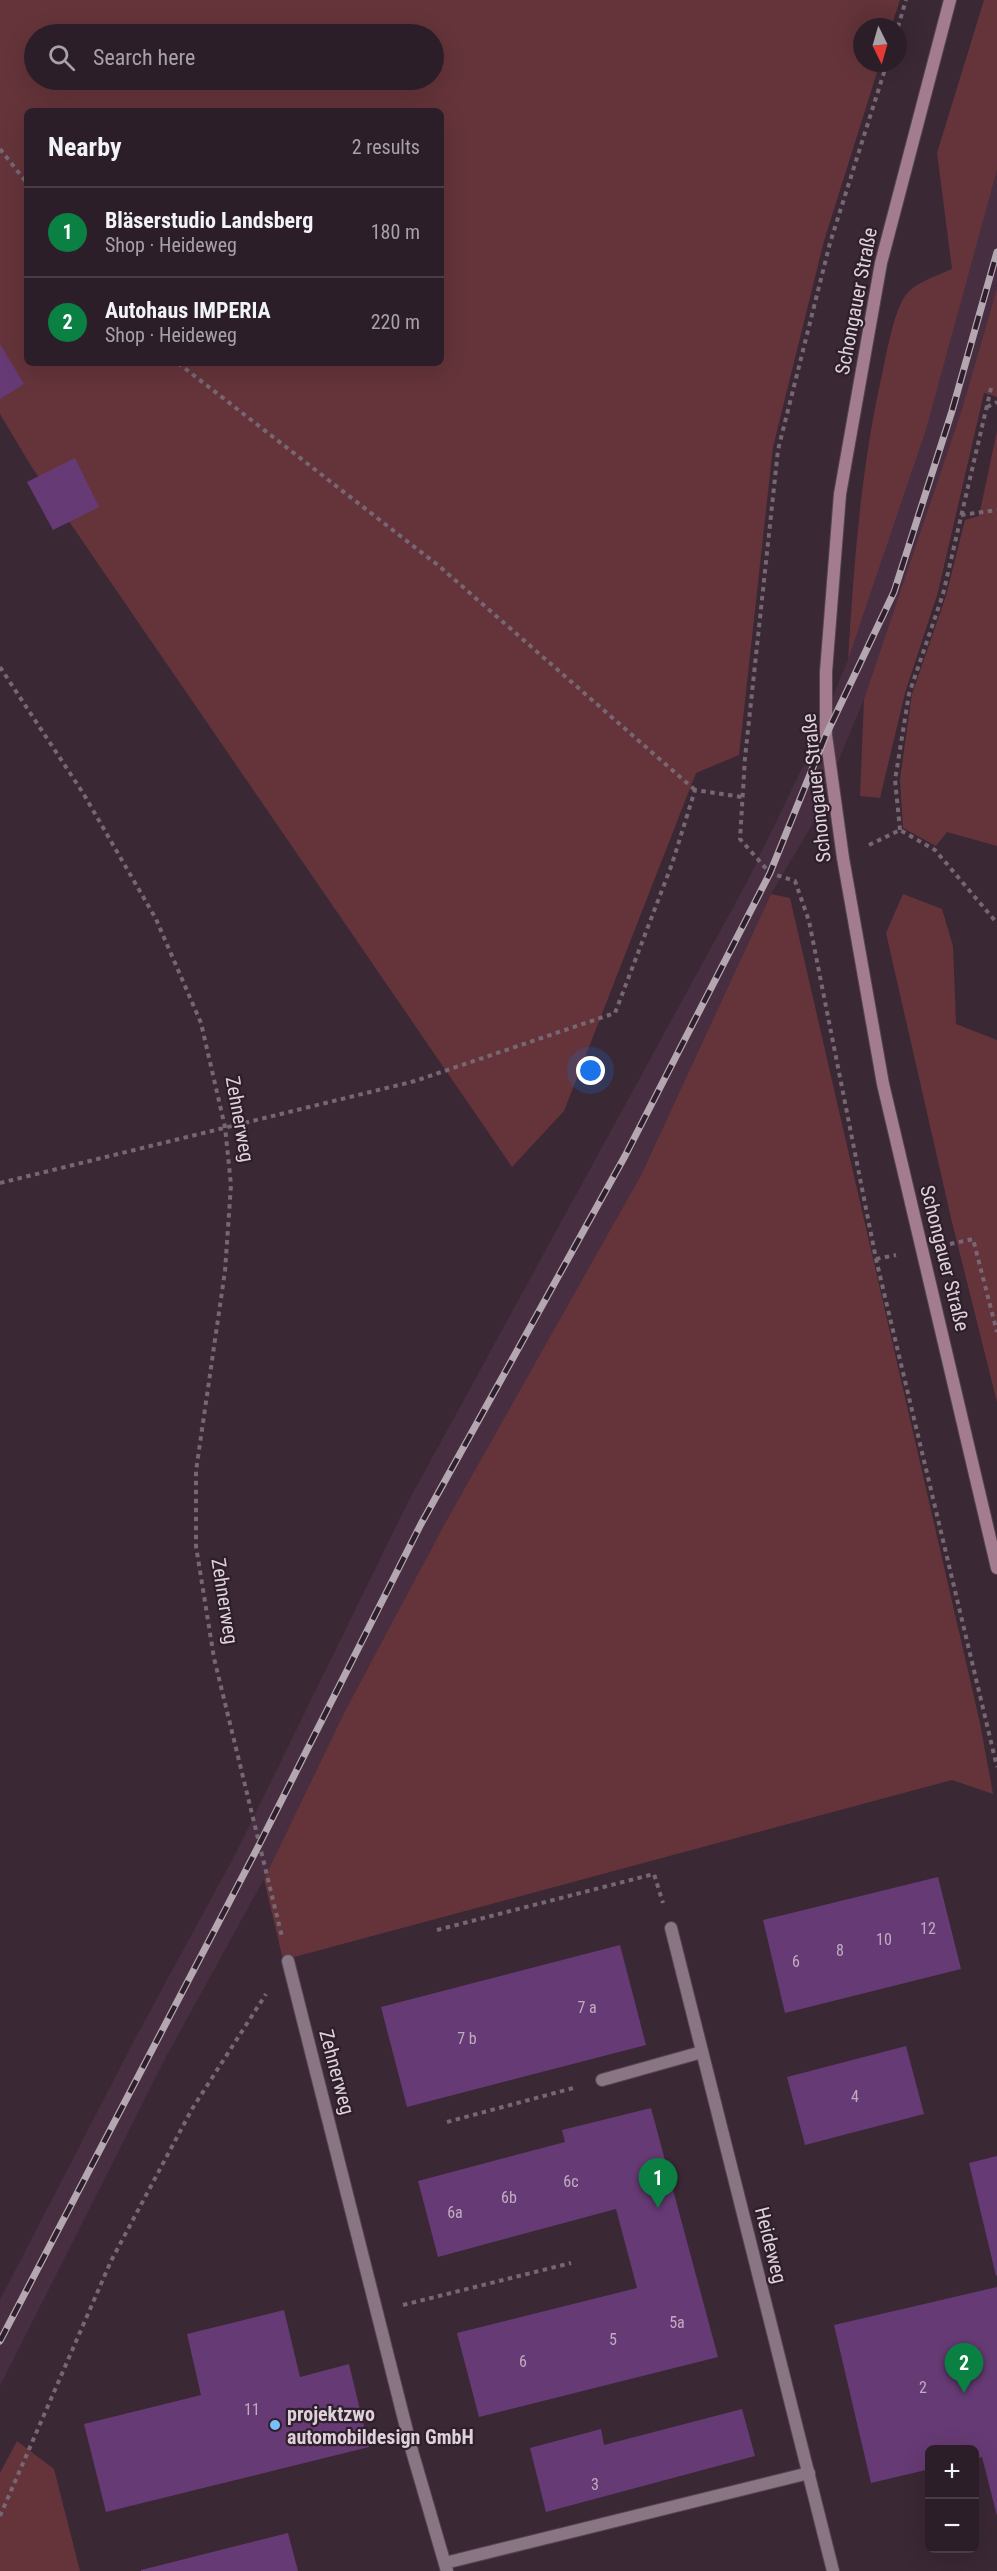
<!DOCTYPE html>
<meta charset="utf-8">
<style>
body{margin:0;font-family:"Roboto Condensed",sans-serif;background:#382b34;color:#f1f3f6}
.controls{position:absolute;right:18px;bottom:18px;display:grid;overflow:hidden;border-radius:9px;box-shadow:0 6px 24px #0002}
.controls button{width:54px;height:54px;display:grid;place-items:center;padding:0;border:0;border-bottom:2px solid #483c45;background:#2c1e28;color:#f1f3f6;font:30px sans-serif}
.compass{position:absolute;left:853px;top:18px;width:54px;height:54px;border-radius:50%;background:#2c1e28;box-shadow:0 6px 24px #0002;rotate:175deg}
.you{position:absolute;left:591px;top:1071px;width:21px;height:21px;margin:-15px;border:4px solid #fff;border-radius:50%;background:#1a73e8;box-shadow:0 0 0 9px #1a73e833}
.badge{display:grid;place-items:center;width:39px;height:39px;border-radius:50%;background:#0b8043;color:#fff;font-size:20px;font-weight:700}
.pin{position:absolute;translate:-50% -50px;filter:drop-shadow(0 2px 3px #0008)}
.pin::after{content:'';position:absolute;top:32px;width:21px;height:18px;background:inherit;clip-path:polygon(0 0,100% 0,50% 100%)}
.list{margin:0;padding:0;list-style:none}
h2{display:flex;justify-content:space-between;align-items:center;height:78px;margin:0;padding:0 24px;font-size:26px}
h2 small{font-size:20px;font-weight:400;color:#a6a2a8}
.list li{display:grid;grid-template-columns:39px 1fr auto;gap:18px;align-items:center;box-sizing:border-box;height:90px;padding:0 24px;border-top:2px solid #483c45}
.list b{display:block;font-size:22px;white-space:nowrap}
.list p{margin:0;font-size:20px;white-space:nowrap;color:#a6a2a8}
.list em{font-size:20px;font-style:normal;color:#a6a2a8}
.icon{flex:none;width:33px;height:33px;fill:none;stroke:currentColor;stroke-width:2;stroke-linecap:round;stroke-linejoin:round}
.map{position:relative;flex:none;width:997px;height:2571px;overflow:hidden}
.search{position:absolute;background:#2c1e28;box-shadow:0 6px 24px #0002;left:24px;top:24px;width:420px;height:66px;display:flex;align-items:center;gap:15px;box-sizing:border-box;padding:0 21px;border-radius:33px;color:#a6a2a8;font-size:22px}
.panel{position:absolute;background:#2c1e28;box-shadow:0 6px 24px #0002;left:24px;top:108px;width:420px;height:258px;border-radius:9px}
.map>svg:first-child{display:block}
</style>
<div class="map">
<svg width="997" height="2571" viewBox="0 0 997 2571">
<rect width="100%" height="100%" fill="#3a2835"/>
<path fill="#472f41" d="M 997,170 L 997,288 L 962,409 L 864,699 L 812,825 L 771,894 L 641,1175 L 444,1525 L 345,1711 L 264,1879 L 167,2055 L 0,2386 L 0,2300 L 136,2037 L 236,1853 L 408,1502 L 747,882 L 806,760 L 848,660 L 926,430 Z"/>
<g fill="#64343a" fill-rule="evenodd">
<path d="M 0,0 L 900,0 L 891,27 L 862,27 L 862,63 L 880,63 L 824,241 L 773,447 L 739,755 L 696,773 L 564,1111 L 512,1167 L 31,466 L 0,414 ZM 34,34 L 434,34 L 434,80 L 34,80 ZM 27,111 L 441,111 L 441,363 L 27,363 Z"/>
<path d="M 984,0 L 997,0 L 997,170 L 926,430 L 848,660 C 854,562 861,466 883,370 C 887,351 894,312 905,296 C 915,282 937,276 952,269 L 937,153 Z"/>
<path d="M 997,288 L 997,397 L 984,393 L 938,592 L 905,693 L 880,798 L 860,796 L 864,699 L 962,409 Z"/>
<path d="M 997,431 L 997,846 L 947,832 L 936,846 L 903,828 L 900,779 L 912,694 L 946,596 L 965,520 L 979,516 Z"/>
<path d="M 771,894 L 790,898 L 980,1723 L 993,1794 L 952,1780 L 283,1960 L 264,1879 L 345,1711 L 444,1525 L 641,1175 Z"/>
<path d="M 903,894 L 942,909 L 953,946 L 956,1024 L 997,1040 L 997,1402 L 951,1218 L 886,933 Z"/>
<path d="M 17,2441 L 54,2469 L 80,2571 L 0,2571 L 0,2473 Z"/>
</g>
<g fill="#663a74">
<path d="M 0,344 L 24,384 L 0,399 Z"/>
<path d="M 75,458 L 99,507 L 53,530 L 27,482 Z"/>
<path d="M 938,1877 L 961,1969 L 785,2013 L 763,1920 Z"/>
<path d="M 620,1945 L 646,2045 L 407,2107 L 381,2007 Z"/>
<path d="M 906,2046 L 924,2114 L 805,2145 L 787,2077 Z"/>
<path d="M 651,2108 L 718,2357 L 479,2417 L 457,2333 L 637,2288 L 616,2209 L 438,2257 L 418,2181 L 565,2142 L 562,2130 Z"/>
<path d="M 997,2156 L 997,2275 L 996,2276 L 969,2163 Z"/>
<path d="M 997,2287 L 997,2516 L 982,2457 L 974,2459 L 974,2450 L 930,2450 L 930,2469 L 871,2483 L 834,2325 Z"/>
<path d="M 284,2310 L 300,2377 L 349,2364 L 369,2447 L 106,2512 L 84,2424 L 201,2395 L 187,2334 Z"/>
<path d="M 742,2409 L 755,2456 L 546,2512 L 530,2448 L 601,2429 L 604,2445 Z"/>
<path d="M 288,2533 L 298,2571 L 141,2571 L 141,2570 Z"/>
</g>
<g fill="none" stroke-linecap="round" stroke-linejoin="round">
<g stroke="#554651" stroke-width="14">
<g id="service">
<path d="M 602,2080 L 702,2052"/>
<path d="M 445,2563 L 809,2473"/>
</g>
</g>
<g stroke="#554651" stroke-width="14">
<g id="minor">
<path d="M 671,1928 L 833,2571"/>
<path d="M 288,1961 L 412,2451 L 447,2571"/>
</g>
</g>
<g stroke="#554651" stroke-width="14">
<path id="secondary" d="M 950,0 L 881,263 L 840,494 L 826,672 L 826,735 L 843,858 L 883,1084 L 997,1568"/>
</g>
<g stroke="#776773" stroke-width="4" stroke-dasharray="4.5 4.5" stroke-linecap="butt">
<path d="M 898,27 L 906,0"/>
<path d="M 887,63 L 830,243 L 778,450 L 745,758 L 740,839 L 770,873 L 795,881 L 809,921 L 876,1259 L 997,1767"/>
<path d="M 0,149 L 27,183"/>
<path d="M 178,363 L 439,566 L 695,790"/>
<path d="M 987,407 L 997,402"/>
<path d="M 961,515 L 997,510"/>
<path d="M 0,667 L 83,793 L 156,919 L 201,1023 L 225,1127 L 231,1185 L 225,1271 L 196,1471 L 196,1546 L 214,1658 L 282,1937"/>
<path d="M 900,830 L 895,780 L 909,694 L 943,594 L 992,384"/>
<path d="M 869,845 L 900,830 L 935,850 L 997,923"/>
<path d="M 0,1183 L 415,1081 L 615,1013 L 672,864 L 695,790 L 742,797"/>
<path d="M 950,1244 L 973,1239 L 997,1332"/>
<path d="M 876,1259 L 896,1255"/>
<path d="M 437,1930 L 654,1874 L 663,1903"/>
<path d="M 447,2122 L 577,2087"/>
<path d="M 403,2305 L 571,2263"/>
<path d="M 0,2516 L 111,2261 L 192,2109 L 266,1994"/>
</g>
<use href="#service" stroke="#8a7584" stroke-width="12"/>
<use href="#minor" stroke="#8a7584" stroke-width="12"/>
<use href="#secondary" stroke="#a47c90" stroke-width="12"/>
<g stroke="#b4a7b0" stroke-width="7">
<path id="rail" d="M 0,2341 L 259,1845 L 421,1524 L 625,1156 L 770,873 L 826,735 L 894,592 L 952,411 L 997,252"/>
</g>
<use href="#rail" stroke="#2f1e2b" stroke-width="4.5" stroke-dasharray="14" stroke-linecap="butt"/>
</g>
<circle fill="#79bff8" stroke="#2f1e2b" stroke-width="2" cx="275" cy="2425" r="6"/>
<g text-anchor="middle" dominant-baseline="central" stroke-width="4.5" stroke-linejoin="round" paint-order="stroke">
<g font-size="16" fill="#c0acc0">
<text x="928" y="1928">12</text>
<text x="884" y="1939">10</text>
<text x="840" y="1950">8</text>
<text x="796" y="1961">6</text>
<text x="587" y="2007">7 a</text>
<text x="467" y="2038">7 b</text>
<text x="855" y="2096">4</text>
<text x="571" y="2181">6c</text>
<text x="509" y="2197">6b</text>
<text x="455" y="2212">6a</text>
<text x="677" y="2322">5a</text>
<text x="613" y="2339">5</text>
<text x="523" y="2361">6</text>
<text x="923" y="2387">2</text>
<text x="252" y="2409">11</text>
<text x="595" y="2484">3</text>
</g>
<g font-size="20" fill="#ded2da" stroke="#2f1e2b">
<text transform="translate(856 301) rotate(-79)">Schongauer Straße</text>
<text transform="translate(816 788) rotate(-96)">Schongauer Straße</text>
<text transform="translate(240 1119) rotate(80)">Zehnerweg</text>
<text transform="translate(945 1258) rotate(76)">Schongauer Straße</text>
<text transform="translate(225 1601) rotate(81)">Zehnerweg</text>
<text transform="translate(337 2072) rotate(75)">Zehnerweg</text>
<text transform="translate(771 2245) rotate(76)">Heideweg</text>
</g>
<g font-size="20" font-weight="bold" fill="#ded2da" stroke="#2f1e2b" text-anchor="start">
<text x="287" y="2414">projektzwo<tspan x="287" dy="23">automobildesign GmbH</tspan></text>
</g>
</g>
</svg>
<div class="controls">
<button>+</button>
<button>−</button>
</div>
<svg class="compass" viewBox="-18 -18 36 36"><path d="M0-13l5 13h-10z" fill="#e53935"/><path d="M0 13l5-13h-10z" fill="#a6a2a8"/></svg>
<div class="you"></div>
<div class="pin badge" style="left:658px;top:2208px">1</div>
<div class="pin badge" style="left:964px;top:2393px">2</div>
<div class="search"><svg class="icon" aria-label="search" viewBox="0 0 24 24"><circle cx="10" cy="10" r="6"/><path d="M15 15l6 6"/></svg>Search here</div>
<section class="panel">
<h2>Nearby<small>2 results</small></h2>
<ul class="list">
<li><span class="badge">1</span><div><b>Bläserstudio Landsberg</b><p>Shop · Heideweg</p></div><em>180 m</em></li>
<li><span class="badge">2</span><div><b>Autohaus IMPERIA</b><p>Shop · Heideweg</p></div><em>220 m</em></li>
</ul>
</section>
</div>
